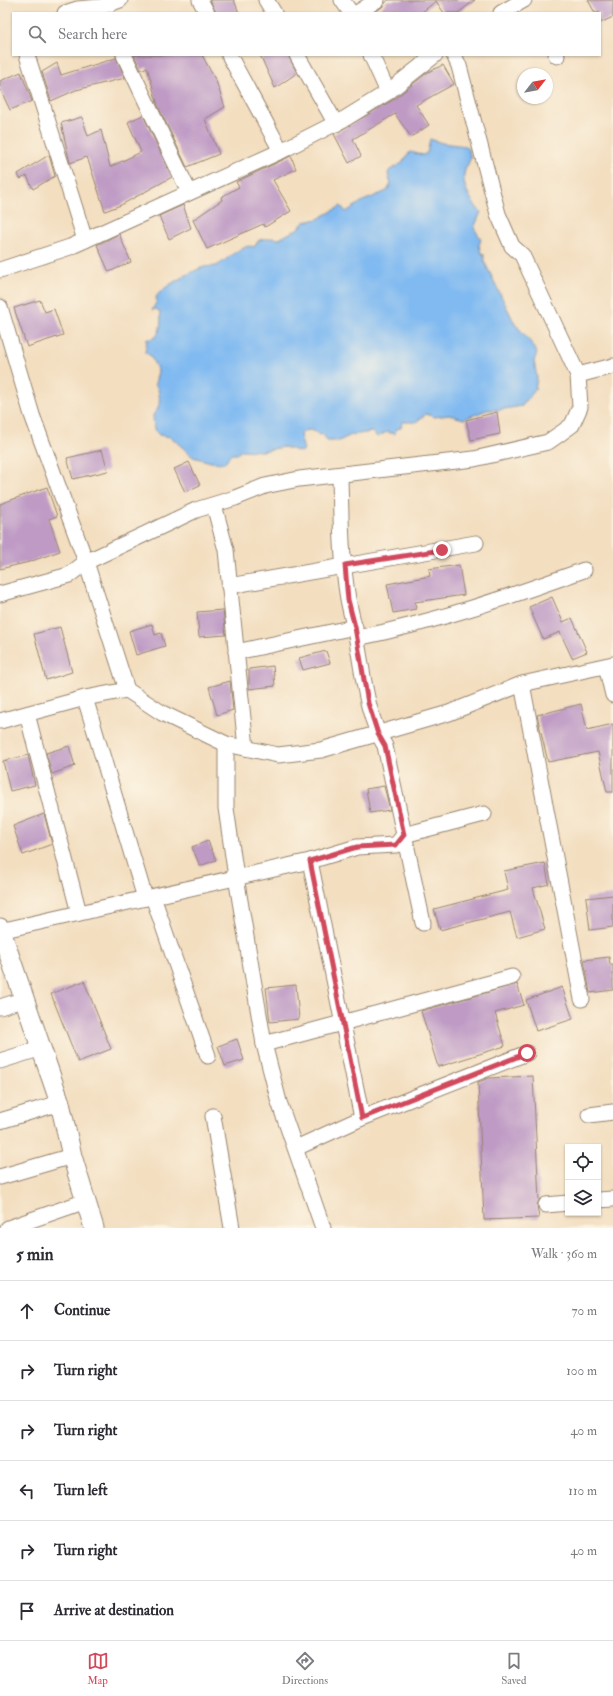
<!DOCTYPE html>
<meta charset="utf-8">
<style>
body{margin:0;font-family:"IM FELL Double Pica",serif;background:#f2f2f3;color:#2b2b33}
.controls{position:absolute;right:12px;bottom:12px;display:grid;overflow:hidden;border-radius:0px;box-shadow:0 1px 3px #0004}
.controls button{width:36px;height:36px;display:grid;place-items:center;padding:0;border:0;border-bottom:1px solid #e1e1e2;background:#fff;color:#2b2b33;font:20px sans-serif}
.compass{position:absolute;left:517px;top:68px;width:36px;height:36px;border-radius:50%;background:#fff;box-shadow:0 1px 3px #0004;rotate:59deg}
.stop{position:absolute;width:12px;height:12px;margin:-9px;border:3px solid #d1495b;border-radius:50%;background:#fff}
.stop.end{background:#d1495b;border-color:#fff;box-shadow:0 1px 4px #0008}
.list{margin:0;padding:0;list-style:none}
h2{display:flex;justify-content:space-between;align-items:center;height:52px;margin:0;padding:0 16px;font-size:17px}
h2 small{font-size:13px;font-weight:400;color:#7c7c81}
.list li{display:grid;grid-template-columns:26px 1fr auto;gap:12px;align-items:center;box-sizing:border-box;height:60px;padding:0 16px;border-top:1px solid #e1e1e2}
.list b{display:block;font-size:15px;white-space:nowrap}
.list em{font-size:13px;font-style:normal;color:#7c7c81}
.icon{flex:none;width:22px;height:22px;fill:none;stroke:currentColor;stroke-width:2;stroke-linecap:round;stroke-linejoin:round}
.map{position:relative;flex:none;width:613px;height:1228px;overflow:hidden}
.search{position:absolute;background:#fff;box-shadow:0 1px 3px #0004;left:12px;right:12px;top:12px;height:44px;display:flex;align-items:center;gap:10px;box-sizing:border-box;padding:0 14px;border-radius:0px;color:#7c7c81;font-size:15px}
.sheet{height:412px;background:#fff}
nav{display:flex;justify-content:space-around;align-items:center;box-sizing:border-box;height:56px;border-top:1px solid #e1e1e2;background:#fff;font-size:11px;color:#7c7c81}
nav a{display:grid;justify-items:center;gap:2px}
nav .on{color:#d1495b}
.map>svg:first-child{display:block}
</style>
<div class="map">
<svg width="613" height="1228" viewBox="0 0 613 1228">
<rect width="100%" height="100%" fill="#fcf5e5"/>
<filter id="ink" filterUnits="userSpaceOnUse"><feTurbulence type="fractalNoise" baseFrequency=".025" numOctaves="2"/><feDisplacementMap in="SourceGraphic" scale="8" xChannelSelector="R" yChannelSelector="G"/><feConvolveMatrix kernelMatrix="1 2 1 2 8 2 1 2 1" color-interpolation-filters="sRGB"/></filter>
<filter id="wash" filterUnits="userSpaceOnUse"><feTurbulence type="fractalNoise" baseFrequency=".012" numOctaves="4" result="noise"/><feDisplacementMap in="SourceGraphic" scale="16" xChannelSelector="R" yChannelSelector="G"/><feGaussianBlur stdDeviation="0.9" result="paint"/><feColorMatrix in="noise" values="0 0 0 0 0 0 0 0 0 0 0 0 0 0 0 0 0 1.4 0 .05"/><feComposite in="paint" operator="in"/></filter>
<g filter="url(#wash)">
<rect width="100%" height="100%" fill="#f3dec0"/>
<path fill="#80baf1" stroke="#5e7288" d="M 430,139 L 442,143 L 466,146 C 476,161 465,163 464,175 C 462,186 473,205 481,212 L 474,228 L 481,239 L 479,245 L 481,253 L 484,254 L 484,261 L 515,324 L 530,341 L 537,353 L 534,361 L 537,378 L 535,390 L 522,406 L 498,410 L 487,410 L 464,419 L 449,415 L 435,417 L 426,414 L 416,422 L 402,422 L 401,428 L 396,429 L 395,434 L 387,432 L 377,437 L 372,432 L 351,435 L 339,441 L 327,441 L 323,434 L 319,435 C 313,429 305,428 300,435 L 304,450 L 301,452 L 284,447 L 262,451 L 242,450 L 237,454 L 231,454 L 224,463 L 211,462 L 193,457 L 171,437 L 159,435 L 154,429 L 153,415 C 154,413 156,412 157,410 C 161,404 160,389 155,384 L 158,371 L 150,355 L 145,353 L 147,339 C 161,341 162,322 160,312 L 156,309 L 152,310 L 157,301 L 156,298 C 158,289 194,270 204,267 C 208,266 212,267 216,266 C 227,261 242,242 254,247 L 259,240 L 272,238 L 279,239 L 299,228 L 304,222 L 318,219 L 341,206 L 346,212 L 363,201 L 387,191 L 391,184 L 388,174 L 389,171 L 402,163 L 410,152 L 423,155 L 427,153 Z"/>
<g id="blocks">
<g fill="#be9ac5">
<path d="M 210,0 L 234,0 L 239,13 L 216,13 Z"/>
<path d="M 388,0 L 475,0 L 458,13 L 444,13 L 436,1 L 421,13 L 374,13 L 382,7 Z"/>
<path d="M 588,0 L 613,0 L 613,17 L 600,23 L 600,13 L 595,13 Z"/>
<path d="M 134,55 L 202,55 L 216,81 L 225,107 L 205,119 L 219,154 L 187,167 L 158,106 L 147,67 L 141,70 Z"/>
<path d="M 260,55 L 288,55 L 297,73 L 275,88 Z"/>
<path d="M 116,58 L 125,78 L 76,90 L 51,101 L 42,72 L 57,63 L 61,75 Z"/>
<path d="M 443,65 L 454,84 L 416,105 L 429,125 L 411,137 L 395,114 L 353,139 L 361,156 L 349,163 L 334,134 L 393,100 L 428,72 Z"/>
<path d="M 21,72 L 32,101 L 10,110 L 0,89 L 0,81 Z"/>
<path d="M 143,115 L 172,177 L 121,205 L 105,211 L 87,157 L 70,163 L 61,123 L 82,117 L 88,136 L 101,130 L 110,167 L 141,152 L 128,122 Z"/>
<path d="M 49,155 L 55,176 L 33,189 L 27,176 L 20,179 L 18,174 Z"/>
<path d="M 291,156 L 296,169 L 273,180 L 291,211 L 265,227 L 263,224 L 207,249 L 193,220 L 222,200 L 221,197 L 239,187 L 236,182 Z"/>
<path d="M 183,205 L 191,228 L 169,239 L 159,216 Z"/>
<path d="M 119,234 L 131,262 L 109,272 L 97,245 Z"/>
<path d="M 40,300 L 45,312 L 54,309 L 63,335 L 27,347 L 14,308 Z"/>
<path d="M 497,412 L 500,434 L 471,440 L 466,420 Z"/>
<path d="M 102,450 L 108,471 L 73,479 L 67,458 Z"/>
<path d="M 189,462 L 200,485 L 185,492 L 174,469 Z"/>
<path d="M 47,487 L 57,516 L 49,519 L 60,551 L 29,562 L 0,569 L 0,504 Z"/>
<path d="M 459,565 L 464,595 L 415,602 L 416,609 L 393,613 L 387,584 L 430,576 L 429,569 Z"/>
<path d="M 552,597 L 563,622 L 572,618 L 587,652 L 572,658 L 560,632 L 543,639 L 529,607 Z"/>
<path d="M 223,610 L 226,635 L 199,637 L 197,612 Z"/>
<path d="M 152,624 L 155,635 L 161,633 L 165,646 L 136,655 L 129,631 Z"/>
<path d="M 60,627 L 72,672 L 46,680 L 34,634 Z"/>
<path d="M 326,651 L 330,663 L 303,670 L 299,658 Z"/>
<path d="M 273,666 L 275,686 L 249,689 L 249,669 Z"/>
<path d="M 230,681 L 233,710 L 217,715 L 209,687 Z"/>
<path d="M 581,704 L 587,730 L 613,724 L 613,792 L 607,792 L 598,752 L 548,762 L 537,715 Z"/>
<path d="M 69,746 L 75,766 L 52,774 L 46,753 Z"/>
<path d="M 28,755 L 35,785 L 10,791 L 3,761 Z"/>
<path d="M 384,786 L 390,810 L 370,813 L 366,789 Z"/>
<path d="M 44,814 L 52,844 L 23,855 L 13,826 Z"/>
<path d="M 208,841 L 216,860 L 200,866 L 192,847 Z"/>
<path d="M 545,863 L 549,884 L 533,888 L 545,929 L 517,937 L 510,912 L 440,930 L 434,909 L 508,890 L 504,871 Z"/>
<path d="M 613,895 L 613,927 L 590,930 L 586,898 Z"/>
<path d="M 609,957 L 610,965 L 613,965 L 613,990 L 590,993 L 584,960 Z"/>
<path d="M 84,981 L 111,1049 L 78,1062 L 51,994 Z"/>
<path d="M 517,984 L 524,1005 L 495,1013 L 505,1046 L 438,1067 L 421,1011 Z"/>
<path d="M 296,985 L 299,1019 L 270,1022 L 266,988 Z"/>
<path d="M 562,987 L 573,1019 L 536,1031 L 526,1000 Z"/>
<path d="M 237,1039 L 244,1060 L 225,1066 L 218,1046 Z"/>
<path d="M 533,1076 L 539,1200 L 537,1205 L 539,1218 L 484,1220 L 478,1082 L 489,1078 Z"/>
</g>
</g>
</g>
<g filter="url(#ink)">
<use href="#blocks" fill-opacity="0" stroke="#97846f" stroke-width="1"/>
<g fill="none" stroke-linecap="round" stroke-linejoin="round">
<g stroke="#97846f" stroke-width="17">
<g id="minor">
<path d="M 200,0 L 207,13"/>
<path d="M 266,0 L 274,13"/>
<path d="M 342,0 L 351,13"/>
<path d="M 65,13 L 77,9 L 101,7 L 120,0"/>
<path d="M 357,13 L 377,0"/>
<path d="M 501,13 L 524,0"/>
<path d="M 27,55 L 85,240"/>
<path d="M 124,55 L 189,192"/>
<path d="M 229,55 L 281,151"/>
<path d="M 297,55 L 336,124"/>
<path d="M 371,55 L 388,92"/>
<path d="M 556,55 L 557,56"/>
<path d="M 0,270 L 70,247 L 281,151 L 346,118 L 388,92 L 435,55"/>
<path d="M 0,307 L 32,415 L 86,562 L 127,690"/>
<path d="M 578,375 L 613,366"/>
<path d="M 340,475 C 341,516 341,559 348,599 C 351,615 356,631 358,647 C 364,680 367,716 385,746 L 423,923"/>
<path d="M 214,505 L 226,550 L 246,748"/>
<path d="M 229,586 L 476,543"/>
<path d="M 0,594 L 69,575 L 86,562 L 196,510 L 235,498 L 265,486 L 299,479 L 474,459 L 548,442 L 561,433 L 572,425 L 580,407 L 578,375 L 522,255 L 512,246 L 498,214 L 459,66 L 454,55"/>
<path d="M 357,638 C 435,622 509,597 584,570"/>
<path d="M 236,652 L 355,627"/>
<path d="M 606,666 L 613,695"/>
<path d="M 522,684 L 582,999"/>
<path d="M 85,698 L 145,898"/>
<path d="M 27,714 L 79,913"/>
<path d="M 0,721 L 85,698 L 127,690 L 162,713 L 226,744 L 278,755 L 321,750 L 449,713 L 522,684 L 613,664"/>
<path d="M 226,744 L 226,808 L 236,877 L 264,1044 L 279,1102 L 323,1228"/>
<path d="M 310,861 L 362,1118"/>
<path d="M 153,897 L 208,1056"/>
<path d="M 0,931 L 310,861 L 357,847 L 396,845 L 404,835 L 484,814"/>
<path d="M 0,1007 L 25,999"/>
<path d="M 264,1044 L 512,977"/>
<path d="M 0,1061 L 42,1048"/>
<path d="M 589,1115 L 613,1112"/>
<path d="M 213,1116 L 232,1228"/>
<path d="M 0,1121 L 60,1103"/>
<path d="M 296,1148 L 362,1118 L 527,1053"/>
<path d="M 0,1177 L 72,1156"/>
<path d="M 598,1200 L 613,1199"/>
<path d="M 546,1205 L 568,1203"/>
<path d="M 8,1228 L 86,1201"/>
</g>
</g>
<g stroke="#97846f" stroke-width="21">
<path id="tertiary" d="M 0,928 L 60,1103 L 72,1156 L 94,1228"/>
</g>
<use href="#minor" stroke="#fff" stroke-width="15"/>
<use href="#tertiary" stroke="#fff" stroke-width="19"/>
</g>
</g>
<g fill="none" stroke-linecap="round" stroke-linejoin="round" filter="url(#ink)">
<path stroke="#d1495b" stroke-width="5" d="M 442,550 L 345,565 L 348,600 L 355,627 L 368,703 L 378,734 L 385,746 L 404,835 L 396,845 L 357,847 L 310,861 L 362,1118 L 527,1053"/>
</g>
</svg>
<div class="controls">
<button><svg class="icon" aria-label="locate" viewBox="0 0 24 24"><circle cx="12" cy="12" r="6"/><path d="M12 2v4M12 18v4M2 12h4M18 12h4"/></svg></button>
<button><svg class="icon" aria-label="layers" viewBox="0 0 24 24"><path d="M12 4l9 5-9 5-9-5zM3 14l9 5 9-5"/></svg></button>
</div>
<svg class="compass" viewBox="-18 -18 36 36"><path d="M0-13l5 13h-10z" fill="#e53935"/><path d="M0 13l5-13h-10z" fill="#7c7c81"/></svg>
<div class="stop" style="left:527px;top:1053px"></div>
<div class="stop end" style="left:442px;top:550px"></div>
<div class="search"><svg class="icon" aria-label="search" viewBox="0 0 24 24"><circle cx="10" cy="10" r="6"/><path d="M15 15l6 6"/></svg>Search here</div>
</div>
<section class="sheet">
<h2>5 min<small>Walk · 360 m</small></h2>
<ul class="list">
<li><svg class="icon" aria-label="ahead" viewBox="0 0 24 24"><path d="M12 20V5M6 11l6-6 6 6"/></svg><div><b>Continue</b></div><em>70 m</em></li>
<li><svg class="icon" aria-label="right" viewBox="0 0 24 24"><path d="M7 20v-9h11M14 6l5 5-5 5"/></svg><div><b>Turn right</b></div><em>100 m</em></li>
<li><svg class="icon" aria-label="right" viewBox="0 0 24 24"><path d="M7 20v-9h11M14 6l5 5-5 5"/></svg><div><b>Turn right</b></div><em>40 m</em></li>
<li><svg class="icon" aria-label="left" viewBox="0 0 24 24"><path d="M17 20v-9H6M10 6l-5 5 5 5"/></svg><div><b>Turn left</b></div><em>110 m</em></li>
<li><svg class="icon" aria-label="right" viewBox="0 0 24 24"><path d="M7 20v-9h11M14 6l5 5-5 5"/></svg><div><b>Turn right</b></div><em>40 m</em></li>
<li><svg class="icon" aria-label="arrive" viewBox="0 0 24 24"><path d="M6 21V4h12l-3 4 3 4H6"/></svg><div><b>Arrive at destination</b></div></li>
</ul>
</section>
<nav>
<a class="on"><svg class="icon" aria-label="map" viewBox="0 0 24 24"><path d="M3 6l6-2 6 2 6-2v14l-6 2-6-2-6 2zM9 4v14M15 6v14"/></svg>Map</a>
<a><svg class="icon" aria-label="directions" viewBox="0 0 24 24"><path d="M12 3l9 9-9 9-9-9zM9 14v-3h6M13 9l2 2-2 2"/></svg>Directions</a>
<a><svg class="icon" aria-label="saved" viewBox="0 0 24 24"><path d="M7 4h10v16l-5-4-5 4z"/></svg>Saved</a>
</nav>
